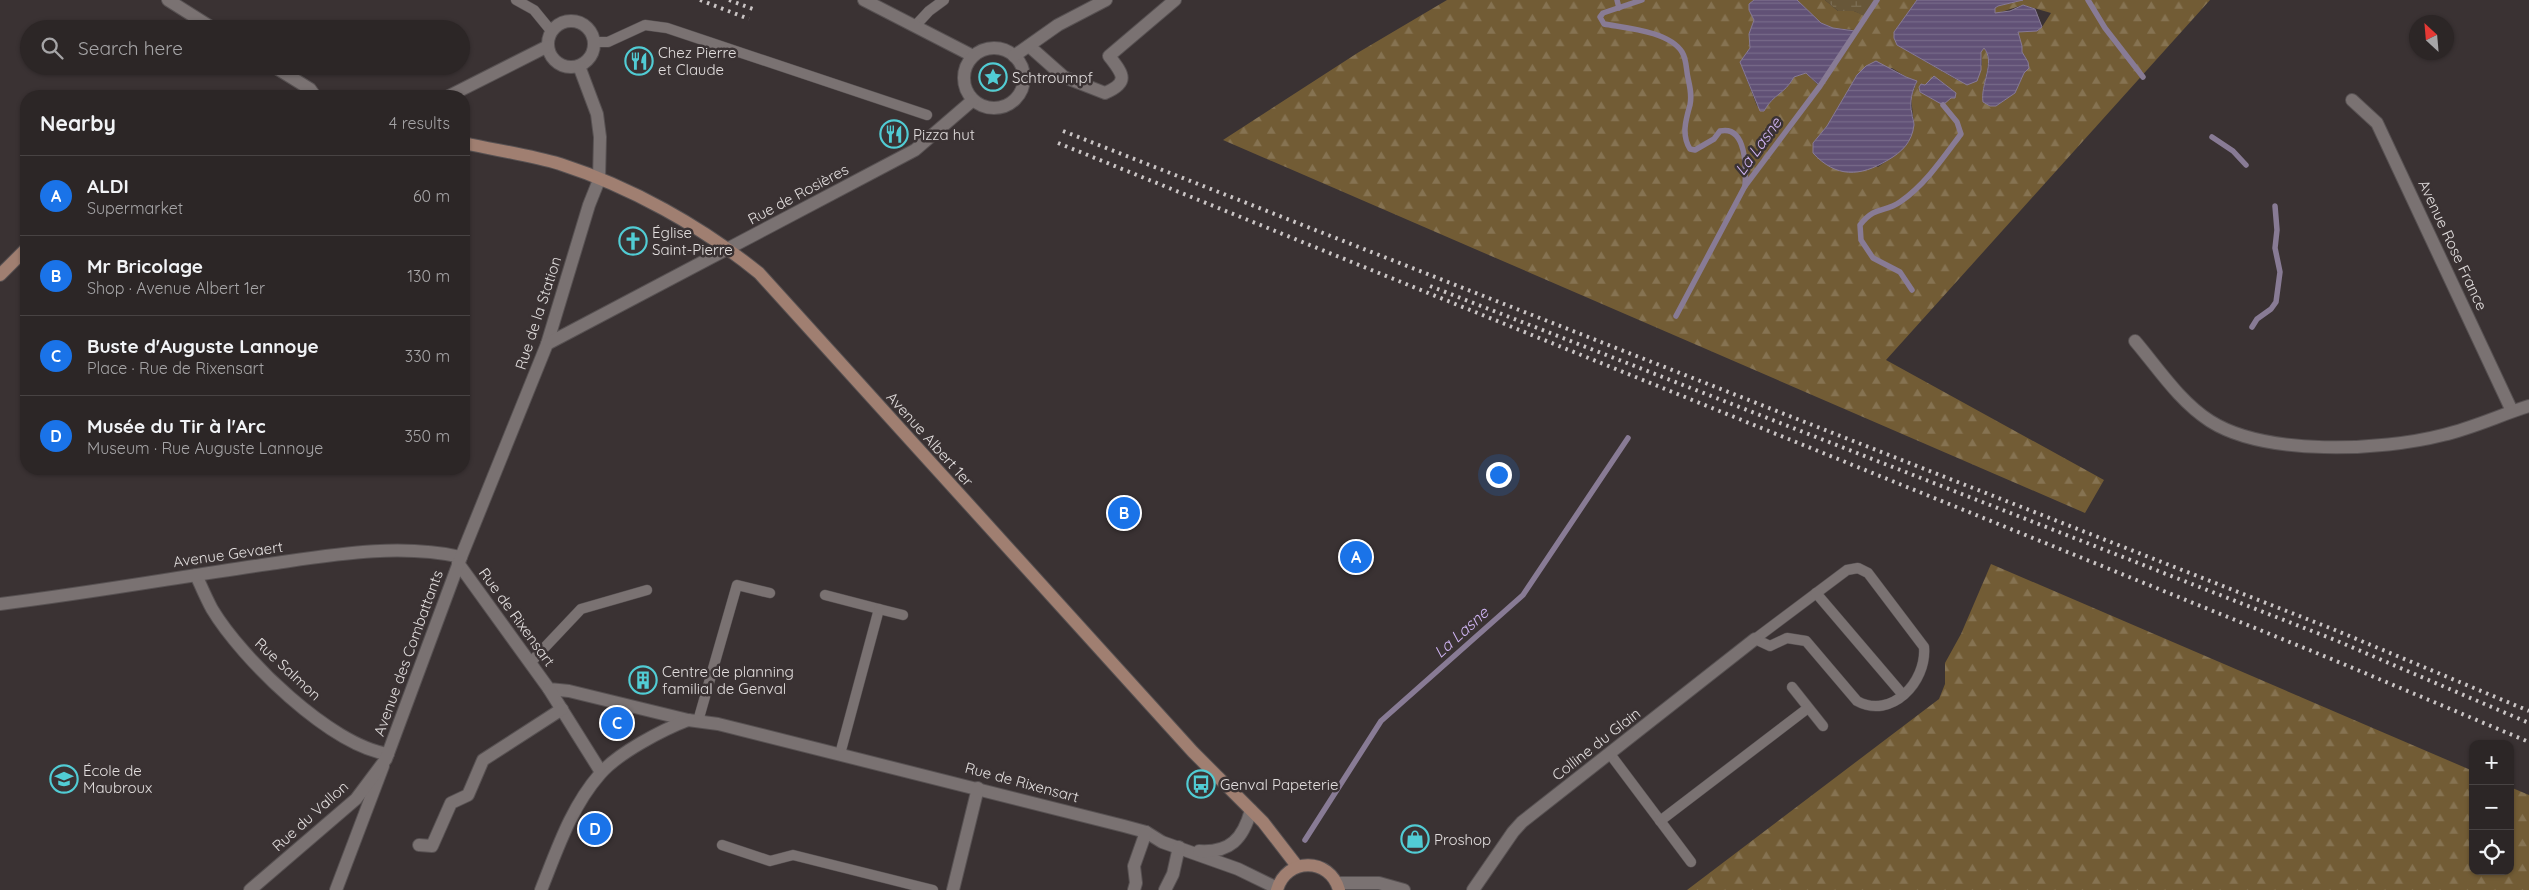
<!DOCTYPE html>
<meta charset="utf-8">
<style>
body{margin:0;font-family:Quicksand,sans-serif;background:#383232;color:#f1f3f6}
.controls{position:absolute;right:15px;bottom:15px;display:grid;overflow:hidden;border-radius:10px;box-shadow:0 1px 4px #0004}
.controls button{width:45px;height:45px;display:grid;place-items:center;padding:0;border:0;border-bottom:1px solid #484343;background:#2c2626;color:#f1f3f6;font:25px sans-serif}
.compass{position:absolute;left:2409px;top:15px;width:45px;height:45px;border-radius:50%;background:#2c2626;box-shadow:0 1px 4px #0004;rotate:334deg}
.you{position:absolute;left:1498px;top:474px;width:18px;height:18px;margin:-12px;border:4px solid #fff;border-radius:50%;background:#1a73e8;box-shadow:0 0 0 8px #1a73e833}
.badge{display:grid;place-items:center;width:32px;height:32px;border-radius:50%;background:#1a73e8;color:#fff;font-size:16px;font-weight:700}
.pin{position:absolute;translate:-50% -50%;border:2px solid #fff;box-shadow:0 1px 5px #0006}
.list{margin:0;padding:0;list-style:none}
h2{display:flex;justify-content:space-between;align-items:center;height:65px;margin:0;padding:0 20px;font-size:21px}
h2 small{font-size:16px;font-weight:400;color:#a6a5a7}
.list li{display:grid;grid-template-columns:32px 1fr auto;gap:15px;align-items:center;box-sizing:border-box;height:80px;padding:0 20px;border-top:1px solid #484343}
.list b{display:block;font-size:19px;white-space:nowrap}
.list p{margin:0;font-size:16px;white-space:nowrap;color:#a6a5a7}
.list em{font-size:16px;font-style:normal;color:#a6a5a7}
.icon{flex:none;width:28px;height:28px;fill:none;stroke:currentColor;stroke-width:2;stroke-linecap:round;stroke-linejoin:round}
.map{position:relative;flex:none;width:2529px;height:890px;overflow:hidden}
.search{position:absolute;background:#2c2626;box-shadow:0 1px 4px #0004;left:20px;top:20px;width:450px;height:55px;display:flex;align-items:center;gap:12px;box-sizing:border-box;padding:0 18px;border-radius:28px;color:#a6a5a7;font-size:19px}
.panel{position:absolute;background:#2c2626;box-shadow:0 1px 4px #0004;left:20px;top:90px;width:450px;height:385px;border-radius:20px}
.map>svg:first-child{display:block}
</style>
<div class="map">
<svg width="2529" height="890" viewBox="0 0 2529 890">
<defs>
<pattern id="grass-dots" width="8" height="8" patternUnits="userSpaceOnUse" patternTransform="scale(1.25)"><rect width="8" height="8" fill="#685739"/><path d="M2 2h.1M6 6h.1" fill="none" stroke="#7d6f55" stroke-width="1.8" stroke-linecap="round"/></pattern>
<pattern id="forest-firs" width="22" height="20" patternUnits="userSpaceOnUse" patternTransform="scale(1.25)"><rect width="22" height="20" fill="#725c35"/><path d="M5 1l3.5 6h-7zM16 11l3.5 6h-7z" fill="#867352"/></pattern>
<pattern id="wetland-marsh" width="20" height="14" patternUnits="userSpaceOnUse" patternTransform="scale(1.25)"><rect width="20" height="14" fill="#685739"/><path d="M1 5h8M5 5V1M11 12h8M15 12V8" fill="none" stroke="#7d6f55"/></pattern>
<pattern id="water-rules" width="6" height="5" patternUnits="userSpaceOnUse" patternTransform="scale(1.25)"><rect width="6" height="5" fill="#615176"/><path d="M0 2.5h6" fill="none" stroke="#776a89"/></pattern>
</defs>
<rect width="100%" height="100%" fill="#3a3233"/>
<circle fill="url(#grass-dots)" cx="993" cy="78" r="14"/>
<g fill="url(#forest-firs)" fill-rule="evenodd">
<path d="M 1447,0 L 1754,0 L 1749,4 L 1749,10 L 1754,20 L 1749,34 L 1750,48 L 1740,62 L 1757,106 L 1764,111 C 1773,94 1785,94 1794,77 L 1806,73 L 1819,86 L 1854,30 L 1833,28 L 1821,23 L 1797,0 L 1825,0 L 1838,11 L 1854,11 L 1866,16 L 1877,0 L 1917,0 L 1894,32 L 1894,38 L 1897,45 L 1959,81 L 1982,65 L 1981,52 L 1984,48 C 1995,60 1980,86 1983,102 L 1990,106 L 1996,106 L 2015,93 L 2024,73 L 2028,68 L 2028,62 L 2022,52 L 2022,46 L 2018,32 L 2028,32 L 2042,27 L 2051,13 L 2023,5 L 1998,13 L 1995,13 L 1995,8 L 1998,6 L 2023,0 L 2210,0 L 1886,360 L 2104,480 L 2085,513 L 1223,140 L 1359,52 ZM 1892,68 L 1906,77 L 1917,81 L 1911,98 L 1914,124 L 1888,160 L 1878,167 L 1813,143 L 1827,126 L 1857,75 ZM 1934,77 L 1952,90 L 1936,101 L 1920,92 L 1919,87 L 1921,84 L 1925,85 Z"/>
<path d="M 1991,564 L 2473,771 L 2473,871 L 2510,871 L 2510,787 L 2529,795 L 2529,890 L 1687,890 L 1939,699 L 1945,684 L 1945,663 L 1961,634 Z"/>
</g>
<path fill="url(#wetland-marsh)" d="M 1825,0 L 1877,0 L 1866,17 L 1854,11 L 1838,11 Z"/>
<g fill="url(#water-rules)" stroke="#887b95">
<path d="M 1754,0 L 1797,0 L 1821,23 L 1833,28 L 1855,31 L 1820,86 L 1806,73 L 1794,77 C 1784,95 1774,93 1764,111 L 1760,111 L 1740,62 L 1750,48 L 1749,34 L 1754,20 L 1749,10 L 1749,4 Z"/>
<path d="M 1917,0 L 2023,0 L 1998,6 L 1995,8 L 1995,13 L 2010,11 L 2023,5 L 2035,9 L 2042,27 L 2037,31 L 2018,32 L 2022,46 L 2022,52 L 2028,62 L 2029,68 L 2024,73 L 2015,93 L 1996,106 L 1990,106 L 1983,102 C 1980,85 1996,62 1984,48 L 1981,52 L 1981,70 L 1977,81 L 1967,85 L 1897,45 L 1894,38 L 1894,32 Z"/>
<path d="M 1876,61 L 1906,77 L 1917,81 C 1912,91 1909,102 1912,114 C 1912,117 1914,121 1914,125 C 1912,142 1902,152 1888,160 C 1860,177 1836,178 1813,153 L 1813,143 L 1827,126 L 1857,75 L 1866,66 Z"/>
<path d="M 1934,76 L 1956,93 L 1955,98 L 1951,98 L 1943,105 L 1920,92 L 1919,87 L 1921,84 L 1925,85 Z"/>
</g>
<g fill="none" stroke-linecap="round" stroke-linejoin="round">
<g stroke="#887b95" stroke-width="5.5">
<path d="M 1617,0 L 1619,8"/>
<path d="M 1642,0 L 1603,13 L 1600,17 L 1604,24 C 1625,28 1669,31 1682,52 C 1687,60 1686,70 1688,78 C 1690,87 1692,95 1690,105 C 1686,119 1681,135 1690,149 L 1695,150 L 1714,139 L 1720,131 C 1747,125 1746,169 1745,186"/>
<path d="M 2088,0 L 2105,28 L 2143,77"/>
<path d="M 2212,137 L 2233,151 L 2246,165"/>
<path d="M 1912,290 L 1900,272 L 1873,258 L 1861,240 L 1860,225 C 1876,205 1884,213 1900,202 C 1925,185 1943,158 1961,134 L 1957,122 L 1943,105"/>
<path d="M 1676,316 L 1745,186 L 1820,86 L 1877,0"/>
<path d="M 2252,327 L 2257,319 L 2271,309 L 2276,302 L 2280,272 L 2275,248 L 2277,230 L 2275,206"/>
<path d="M 1305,840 L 1381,721 L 1523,595 L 1628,438"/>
</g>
<g stroke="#575152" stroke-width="11">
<g id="service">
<path d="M 516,0 L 534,10 L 552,32"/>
<path d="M 916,25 L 929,11 L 944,0"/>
<path d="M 594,42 L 608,42 L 645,25 L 667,28 L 927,115"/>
<path d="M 1858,568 L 1868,573 L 1924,647 C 1927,682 1891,720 1857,701 L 1806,641 L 1787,638 L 1770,646 L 1755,639 L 1847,570 Z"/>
<path d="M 1816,593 L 1903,695"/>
<path d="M 825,595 L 879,609 L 840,754"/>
<path d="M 879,609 L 903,615"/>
<path d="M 530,663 L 581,609 L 647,590"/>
<path d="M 1792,687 L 1823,726"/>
<path d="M 698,721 L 737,585 L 770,593"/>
<path d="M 1610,754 L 1691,862"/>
<path d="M 1660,821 L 1808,708"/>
<path d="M 722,845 L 770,861 L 793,855 L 933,890"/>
</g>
</g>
<g stroke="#575152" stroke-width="14">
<g id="minor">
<path d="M 168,0 L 214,29"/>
<path d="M 864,0 L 973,56"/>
<circle cx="571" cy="44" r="23"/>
<path d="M 1029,46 L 1064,77 L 1105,93 C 1131,82 1122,73 1109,56 L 1175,0"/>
<path d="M 273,66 L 310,89 L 315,96"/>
<path d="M 449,96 L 548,46"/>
<path d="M 2352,100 L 2377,123 L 2512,411"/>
<path d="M 2135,341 C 2158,368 2179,401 2210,421 C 2265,456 2381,451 2443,435 C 2473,428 2500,415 2529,406"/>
<path d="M 547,344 L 589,205 L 599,180 L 600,137 L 597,114 L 579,66"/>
<path d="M 458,563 L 549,689 L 569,691 L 688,720 L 718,724 L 1124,826 L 1146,832 L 1162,842 L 1238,869 L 1277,888"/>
<path d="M 196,575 C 201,586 206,598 212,609 C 242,659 330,745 388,754"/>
<path d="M 0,604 C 90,593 179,577 269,564 C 332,555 398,543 461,557"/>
<path d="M 549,689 L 601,772"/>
<path d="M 419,845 L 432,846 L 451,803 L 468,795 L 483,760 L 562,709"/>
<path d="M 1199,851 C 1230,853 1243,839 1251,810"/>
<path d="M 1337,883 L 1379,883 L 1404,890"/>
<path d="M 336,890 L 383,766"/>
<path d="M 541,890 C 557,850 571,807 600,774 C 618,753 662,730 688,720"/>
<path d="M 953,890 L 978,788"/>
<path d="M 1134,890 L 1136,883 L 1134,866 L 1146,832"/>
<path d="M 1165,890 L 1173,874 L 1179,847"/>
<path d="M 1473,890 L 1513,832 L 1522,822 L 1755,639"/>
</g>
</g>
<g stroke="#575152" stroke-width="14">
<g id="tertiary">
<circle cx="994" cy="78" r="30"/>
<path d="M 1014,56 L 1058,25 L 1106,0"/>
<path d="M 250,890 L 356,799 L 386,759 L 461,557 L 547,344 L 915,150 L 973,100"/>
</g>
</g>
<g stroke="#575152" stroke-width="14">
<g id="secondary">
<path d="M 464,143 C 495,150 529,155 560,164 C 631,187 701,226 759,273 L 1193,752 L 1263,822 L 1297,866"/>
<path d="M 0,275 L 26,249"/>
<path d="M 1277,890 C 1286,857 1330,857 1339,890"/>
</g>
</g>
<use href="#service" stroke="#7a7272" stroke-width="10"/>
<use href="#minor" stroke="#7a7272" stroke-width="12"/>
<use href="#tertiary" stroke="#7a7272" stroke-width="12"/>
<use href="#secondary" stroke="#a07f71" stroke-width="12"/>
<g stroke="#cac5c5" stroke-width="4" stroke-dasharray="2.5 5" stroke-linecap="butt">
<path d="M 700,0 L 749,19"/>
<path d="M 729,0 L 753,9"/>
<path d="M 1063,131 L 2335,630 L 2529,711"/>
<path d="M 1058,143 L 2329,658 L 2529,742"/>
<path d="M 1430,286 L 2335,640 L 2529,723"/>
</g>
</g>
<defs>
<g id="restaurant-ring" transform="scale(1.4375)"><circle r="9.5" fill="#3a3233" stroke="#51ccd4" stroke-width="1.5"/><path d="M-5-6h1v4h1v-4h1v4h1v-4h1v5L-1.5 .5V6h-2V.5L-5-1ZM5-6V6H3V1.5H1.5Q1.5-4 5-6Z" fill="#51ccd4"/></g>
<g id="sight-ring" transform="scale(1.4375)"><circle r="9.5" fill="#3a3233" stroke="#51ccd4" stroke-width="1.5"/><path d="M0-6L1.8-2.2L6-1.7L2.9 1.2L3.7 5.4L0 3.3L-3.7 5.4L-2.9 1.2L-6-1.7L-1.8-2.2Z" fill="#51ccd4"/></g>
<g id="church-ring" transform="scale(1.4375)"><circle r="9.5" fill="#3a3233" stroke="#51ccd4" stroke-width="1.5"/><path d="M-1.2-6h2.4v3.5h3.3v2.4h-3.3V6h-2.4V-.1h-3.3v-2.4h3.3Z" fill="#51ccd4"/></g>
<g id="building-ring" transform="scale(1.4375)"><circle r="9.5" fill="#3a3233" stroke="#51ccd4" stroke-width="1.5"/><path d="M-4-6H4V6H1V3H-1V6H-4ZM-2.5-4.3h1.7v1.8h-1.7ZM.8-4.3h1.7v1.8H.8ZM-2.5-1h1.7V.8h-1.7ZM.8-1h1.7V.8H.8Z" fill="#51ccd4"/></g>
<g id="school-ring" transform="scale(1.4375)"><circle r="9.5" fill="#3a3233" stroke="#51ccd4" stroke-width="1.5"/><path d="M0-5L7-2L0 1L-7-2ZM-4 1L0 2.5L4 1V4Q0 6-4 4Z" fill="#51ccd4"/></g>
<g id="bus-ring" transform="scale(1.4375)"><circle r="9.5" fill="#3a3233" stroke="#51ccd4" stroke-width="1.5"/><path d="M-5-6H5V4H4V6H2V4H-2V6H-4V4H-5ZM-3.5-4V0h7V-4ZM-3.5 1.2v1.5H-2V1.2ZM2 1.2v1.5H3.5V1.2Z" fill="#51ccd4"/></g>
<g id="shop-ring" transform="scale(1.4375)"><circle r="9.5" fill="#3a3233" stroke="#51ccd4" stroke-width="1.5"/><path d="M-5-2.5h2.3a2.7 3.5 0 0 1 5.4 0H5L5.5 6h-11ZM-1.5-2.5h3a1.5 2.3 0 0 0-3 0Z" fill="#51ccd4"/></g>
</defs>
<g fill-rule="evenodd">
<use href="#restaurant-ring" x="639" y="61"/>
<use href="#sight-ring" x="993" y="77"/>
<use href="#restaurant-ring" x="894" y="134"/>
<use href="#church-ring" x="633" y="241"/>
<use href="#building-ring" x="643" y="680"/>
<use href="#school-ring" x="64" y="779"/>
<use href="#bus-ring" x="1201" y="784"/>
<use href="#shop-ring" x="1415" y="839"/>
</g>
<g text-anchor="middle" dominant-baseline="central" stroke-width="5" stroke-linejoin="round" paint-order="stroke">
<g font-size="15" fill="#e2dede" stroke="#3a3233" text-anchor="start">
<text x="658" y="52">Chez Pierre<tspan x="658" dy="17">et Claude</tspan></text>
<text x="1012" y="77">Schtroumpf</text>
<text x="913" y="134">Pizza hut</text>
<text x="652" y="232">Église<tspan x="652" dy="17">Saint-Pierre</tspan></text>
<text x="662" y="671">Centre de planning<tspan x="662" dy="17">familial de Genval</tspan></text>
<text x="83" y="770">École de<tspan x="83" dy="17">Maubroux</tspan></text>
<text x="1220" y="784">Genval Papeterie</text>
<text x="1434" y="839">Proshop</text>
</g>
<g font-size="15" fill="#e2dede" stroke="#3a3233">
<text transform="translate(798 194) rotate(-28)">Rue de Rosières</text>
<text transform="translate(2453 245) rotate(65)">Avenue Rose France</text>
<text transform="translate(538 313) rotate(-72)">Rue de la Station</text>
<text transform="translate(930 439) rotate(48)">Avenue Albert 1er</text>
<text transform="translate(228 554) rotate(-8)">Avenue Gevaert</text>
<text transform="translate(517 617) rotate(54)">Rue de Rixensart</text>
<text transform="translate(408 653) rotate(-70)">Avenue des Combattants</text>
<text transform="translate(288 669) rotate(43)">Rue Salmon</text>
<text transform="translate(1596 744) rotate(-38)">Colline du Glain</text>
<text transform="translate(1022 782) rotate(15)">Rue de Rixensart</text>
<text transform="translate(310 816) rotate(-42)">Rue du Vallon</text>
</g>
<g font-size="16" font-style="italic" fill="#d0b5f4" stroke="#3a3233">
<text transform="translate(1758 146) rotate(-54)">La Lasne</text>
<text transform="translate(1461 632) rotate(-42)">La Lasne</text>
</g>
</g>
</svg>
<div class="controls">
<button>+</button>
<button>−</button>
<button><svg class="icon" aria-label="locate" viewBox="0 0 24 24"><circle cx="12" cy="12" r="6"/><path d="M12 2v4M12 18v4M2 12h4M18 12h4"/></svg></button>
</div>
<svg class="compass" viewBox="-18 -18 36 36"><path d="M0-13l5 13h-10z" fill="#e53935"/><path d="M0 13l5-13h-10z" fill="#a6a5a7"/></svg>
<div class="you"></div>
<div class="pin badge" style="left:1356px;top:557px">A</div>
<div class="pin badge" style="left:1124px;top:513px">B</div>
<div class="pin badge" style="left:617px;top:723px">C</div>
<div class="pin badge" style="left:595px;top:829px">D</div>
<div class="search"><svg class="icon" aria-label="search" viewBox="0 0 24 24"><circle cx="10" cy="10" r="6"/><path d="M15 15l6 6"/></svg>Search here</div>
<section class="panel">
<h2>Nearby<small>4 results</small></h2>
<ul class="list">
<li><span class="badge">A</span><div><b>ALDI</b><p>Supermarket</p></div><em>60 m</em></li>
<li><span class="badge">B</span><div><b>Mr Bricolage</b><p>Shop · Avenue Albert 1er</p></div><em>130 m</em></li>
<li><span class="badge">C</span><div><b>Buste d'Auguste Lannoye</b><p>Place · Rue de Rixensart</p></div><em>330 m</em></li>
<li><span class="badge">D</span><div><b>Musée du Tir à l'Arc</b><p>Museum · Rue Auguste Lannoye</p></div><em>350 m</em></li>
</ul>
</section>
</div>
